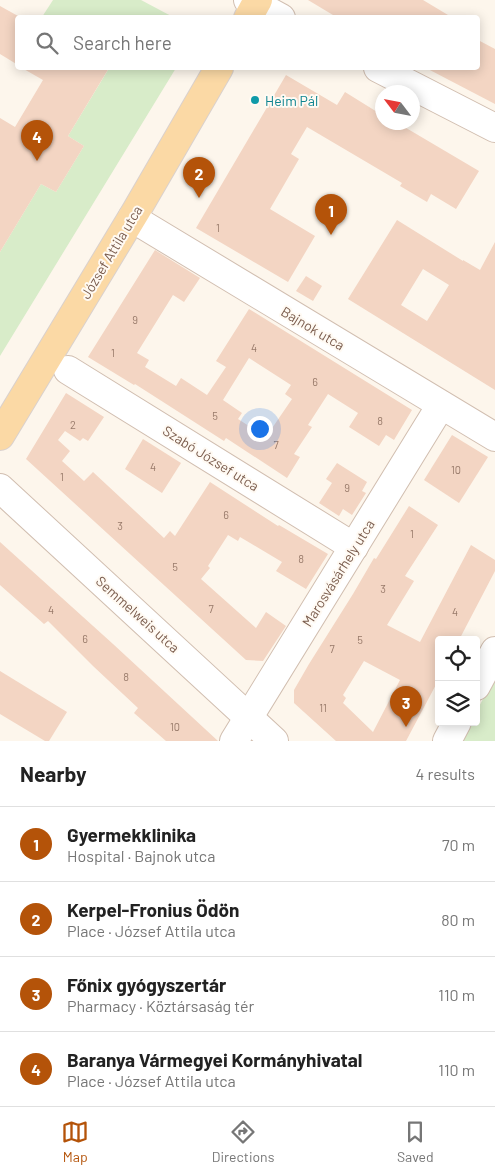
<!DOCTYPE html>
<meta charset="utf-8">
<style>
body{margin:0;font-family:Barlow,sans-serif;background:#f6f6f6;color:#222}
.controls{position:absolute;right:15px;bottom:15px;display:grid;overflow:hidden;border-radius:5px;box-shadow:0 2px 12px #0003}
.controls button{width:45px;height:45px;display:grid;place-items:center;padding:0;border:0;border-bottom:1px solid #e0e0e0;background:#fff;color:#222;font:25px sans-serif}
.compass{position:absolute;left:375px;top:85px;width:45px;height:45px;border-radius:50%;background:#fff;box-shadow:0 2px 12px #0003;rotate:302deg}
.you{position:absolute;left:259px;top:428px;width:18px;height:18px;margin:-12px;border:4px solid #fff;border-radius:50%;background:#1a73e8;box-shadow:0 0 0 8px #1a73e833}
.badge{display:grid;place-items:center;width:32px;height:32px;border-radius:50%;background:#b45309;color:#fff;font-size:16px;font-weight:700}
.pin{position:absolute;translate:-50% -41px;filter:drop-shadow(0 1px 2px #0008)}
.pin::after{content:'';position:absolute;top:26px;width:18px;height:15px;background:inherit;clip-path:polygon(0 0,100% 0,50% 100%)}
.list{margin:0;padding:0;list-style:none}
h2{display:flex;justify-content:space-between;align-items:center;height:65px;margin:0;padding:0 20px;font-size:21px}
h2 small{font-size:16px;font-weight:400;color:#767676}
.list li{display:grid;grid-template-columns:32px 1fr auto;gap:15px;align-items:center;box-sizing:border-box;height:75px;padding:0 20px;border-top:1px solid #e0e0e0}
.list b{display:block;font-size:19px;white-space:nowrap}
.list p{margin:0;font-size:16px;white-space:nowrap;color:#767676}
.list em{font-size:16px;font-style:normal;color:#767676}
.icon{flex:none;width:28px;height:28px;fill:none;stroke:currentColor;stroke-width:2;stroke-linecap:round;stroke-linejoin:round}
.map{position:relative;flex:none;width:495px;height:741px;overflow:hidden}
.search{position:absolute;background:#fff;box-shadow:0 2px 12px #0003;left:15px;right:15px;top:15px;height:55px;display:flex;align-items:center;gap:12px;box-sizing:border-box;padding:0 18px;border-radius:5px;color:#767676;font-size:19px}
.sheet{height:365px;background:#fff}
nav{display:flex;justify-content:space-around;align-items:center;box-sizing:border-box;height:70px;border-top:1px solid #e0e0e0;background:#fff;font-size:14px;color:#767676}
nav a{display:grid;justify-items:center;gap:2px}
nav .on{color:#b45309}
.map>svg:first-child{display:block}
</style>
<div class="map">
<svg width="495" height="741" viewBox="0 0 495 741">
<rect width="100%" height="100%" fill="#fdf6ec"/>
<g fill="#d8ecc9">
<path d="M 53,0 L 141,0 L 173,17 L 42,17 Z"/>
<path d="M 105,68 L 176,68 L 0,356 L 0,252 L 41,184 L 56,192 L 84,146 L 68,136 L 108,70 Z"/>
<path d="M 495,677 L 495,741 L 461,741 L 471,722 L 476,722 L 476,712 Z"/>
</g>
<g fill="#f3d5c3" fill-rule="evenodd">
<path d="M 308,0 L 423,0 L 453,18 L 338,18 Z"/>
<path d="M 0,6 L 18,16 L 18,65 L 0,54 Z"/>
<path d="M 478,40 L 495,49 L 495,104 L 426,68 L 478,68 Z"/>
<path d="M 22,68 L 109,68 L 68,136 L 84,146 L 56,192 L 41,184 L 0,252 L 0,118 L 15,127 L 43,80 Z"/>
<path d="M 286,75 L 337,105 L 345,92 L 382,115 L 382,122 L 396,122 L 479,171 L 456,209 L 431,194 L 427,202 L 400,186 L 402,183 L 307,127 L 291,154 L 299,159 L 270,209 L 315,236 L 288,282 L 196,228 Z"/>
<path d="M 397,220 L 463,261 L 463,260 L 480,270 L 495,242 L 495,390 L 348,299 ZM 423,269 L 449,285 L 427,321 L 401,305 Z"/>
<path d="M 155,250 L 200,278 L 184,302 L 173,295 L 137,353 L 149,360 L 145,367 L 176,386 L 181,378 L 207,395 L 226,367 L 216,361 L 249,309 L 412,410 L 394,440 L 386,435 L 379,446 L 349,427 L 358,413 L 328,394 L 308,425 L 312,427 L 294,454 L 300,457 L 287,478 L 226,438 L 224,441 L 135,384 L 134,385 L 88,357 ZM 249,358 L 291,385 L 285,394 L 292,399 L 266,437 L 238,419 L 242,413 L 223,400 Z"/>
<path d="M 306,276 L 322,286 L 313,301 L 296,291 Z"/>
<path d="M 66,393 L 104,417 L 88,441 L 83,438 L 80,441 L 65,431 L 58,440 L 70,451 L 62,461 L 84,481 L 93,472 L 164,538 L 170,531 L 175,536 L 210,482 L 278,526 L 279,525 L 328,554 L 306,589 L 276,571 L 282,562 L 240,537 L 238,541 L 228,535 L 208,566 L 210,568 L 201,579 L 256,628 L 266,612 L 286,626 L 263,661 L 246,660 L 26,459 Z"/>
<path d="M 452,435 L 488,457 L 459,503 L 424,480 Z"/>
<path d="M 143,439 L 181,463 L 162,493 L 125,469 Z"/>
<path d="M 337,463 L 367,482 L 362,491 L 366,493 L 352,515 L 343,509 L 339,516 L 319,503 L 332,483 L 326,479 Z"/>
<path d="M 409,506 L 438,525 L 405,576 L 414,581 L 387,625 L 420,642 L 471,545 L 495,560 L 495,571 L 459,640 L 439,640 L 439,679 L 406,741 L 336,741 L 294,703 L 294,690 L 309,664 L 353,594 L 374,558 L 376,559 ZM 364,661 L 400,680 L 373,732 L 343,703 L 346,698 L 343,695 Z"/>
<path d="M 0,542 L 113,644 L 218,741 L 166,741 L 134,713 L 138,708 L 93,666 L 48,621 L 44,624 L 0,585 Z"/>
<path d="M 0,671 L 67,712 L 49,741 L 45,741 L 0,714 Z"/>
</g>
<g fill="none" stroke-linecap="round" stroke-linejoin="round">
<g stroke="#d1beb0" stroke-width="30">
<g id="minor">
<path d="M 248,0 L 281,18"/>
<path d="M 378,68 L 495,128"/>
<path d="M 132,218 L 495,437"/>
<path d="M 68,370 L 354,547"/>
<path d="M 0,488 L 274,741"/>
<path d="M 476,686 L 495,651"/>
<path d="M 234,741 L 441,405"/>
<path d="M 447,741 L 457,722"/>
</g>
</g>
<g stroke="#dad1cd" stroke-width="30">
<g id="major">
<path d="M 248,18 L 258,0"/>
<path d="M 0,436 L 136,211 L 219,68"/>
</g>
</g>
<use href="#minor" stroke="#fff" stroke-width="28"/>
<use href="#major" stroke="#fbd9a5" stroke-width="28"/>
</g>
<circle fill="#0f9aa8" stroke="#fffaf3" stroke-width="2" cx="255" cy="100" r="5"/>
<g text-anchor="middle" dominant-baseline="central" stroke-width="4" stroke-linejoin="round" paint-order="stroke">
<g font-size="11" fill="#987a6a">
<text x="218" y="227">1</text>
<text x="135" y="319">9</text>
<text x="254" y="347">4</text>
<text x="113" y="352">1</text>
<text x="315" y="381">6</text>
<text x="215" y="415">5</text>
<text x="380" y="420">8</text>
<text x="73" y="424">2</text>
<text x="276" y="444">7</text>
<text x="153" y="466">4</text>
<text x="456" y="469">10</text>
<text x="62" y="476">1</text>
<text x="347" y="487">9</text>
<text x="226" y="514">6</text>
<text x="120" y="525">3</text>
<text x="412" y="533">1</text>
<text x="301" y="558">8</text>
<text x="175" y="566">5</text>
<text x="383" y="588">3</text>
<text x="211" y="608">7</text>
<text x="51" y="609">4</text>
<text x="455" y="611">4</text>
<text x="85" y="638">6</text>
<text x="360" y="639">5</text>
<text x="332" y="648">7</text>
<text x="126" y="676">8</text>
<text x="323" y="707">11</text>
<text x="175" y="726">10</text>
</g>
<g font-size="14" fill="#0d838f" stroke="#fffaf3" text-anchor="start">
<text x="265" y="100">Heim Pál</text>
</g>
<g font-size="14" fill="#7a5c4d" stroke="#fffaf3">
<text transform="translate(111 252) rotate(-59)">József Attila utca</text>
<text transform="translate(313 328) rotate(31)">Bajnok utca</text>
<text transform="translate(211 458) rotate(32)">Szabó József utca</text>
<text transform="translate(338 573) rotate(-58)">Marosvásárhely utca</text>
<text transform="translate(138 614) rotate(42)">Semmelweis utca</text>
</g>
</g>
</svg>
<div class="controls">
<button><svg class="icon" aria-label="locate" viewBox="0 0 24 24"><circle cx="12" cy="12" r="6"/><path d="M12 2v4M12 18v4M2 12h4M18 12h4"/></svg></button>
<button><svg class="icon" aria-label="layers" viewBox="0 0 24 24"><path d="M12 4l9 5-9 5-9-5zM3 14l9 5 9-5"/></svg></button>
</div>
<svg class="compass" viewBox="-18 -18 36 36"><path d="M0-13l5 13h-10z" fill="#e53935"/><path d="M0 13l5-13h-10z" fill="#767676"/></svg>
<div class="you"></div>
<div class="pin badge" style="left:331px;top:235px">1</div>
<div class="pin badge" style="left:199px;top:198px">2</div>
<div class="pin badge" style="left:406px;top:727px">3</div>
<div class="pin badge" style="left:37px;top:161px">4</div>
<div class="search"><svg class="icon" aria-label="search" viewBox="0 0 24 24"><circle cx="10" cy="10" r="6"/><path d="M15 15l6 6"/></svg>Search here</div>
</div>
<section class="sheet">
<h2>Nearby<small>4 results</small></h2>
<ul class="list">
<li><span class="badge">1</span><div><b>Gyermekklinika</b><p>Hospital · Bajnok utca</p></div><em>70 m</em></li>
<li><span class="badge">2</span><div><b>Kerpel-Fronius Ödön</b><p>Place · József Attila utca</p></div><em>80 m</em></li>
<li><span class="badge">3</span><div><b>Főnix gyógyszertár</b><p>Pharmacy · Köztársaság tér</p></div><em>110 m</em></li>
<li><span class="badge">4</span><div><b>Baranya Vármegyei Kormányhivatal</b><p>Place · József Attila utca</p></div><em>110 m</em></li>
</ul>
</section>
<nav>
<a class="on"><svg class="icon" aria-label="map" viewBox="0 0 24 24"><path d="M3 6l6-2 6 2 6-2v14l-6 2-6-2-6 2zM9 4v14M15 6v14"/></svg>Map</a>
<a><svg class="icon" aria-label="directions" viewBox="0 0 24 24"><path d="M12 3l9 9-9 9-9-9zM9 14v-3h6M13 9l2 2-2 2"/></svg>Directions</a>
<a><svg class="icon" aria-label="saved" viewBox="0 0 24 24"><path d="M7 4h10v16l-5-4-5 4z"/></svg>Saved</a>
</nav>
